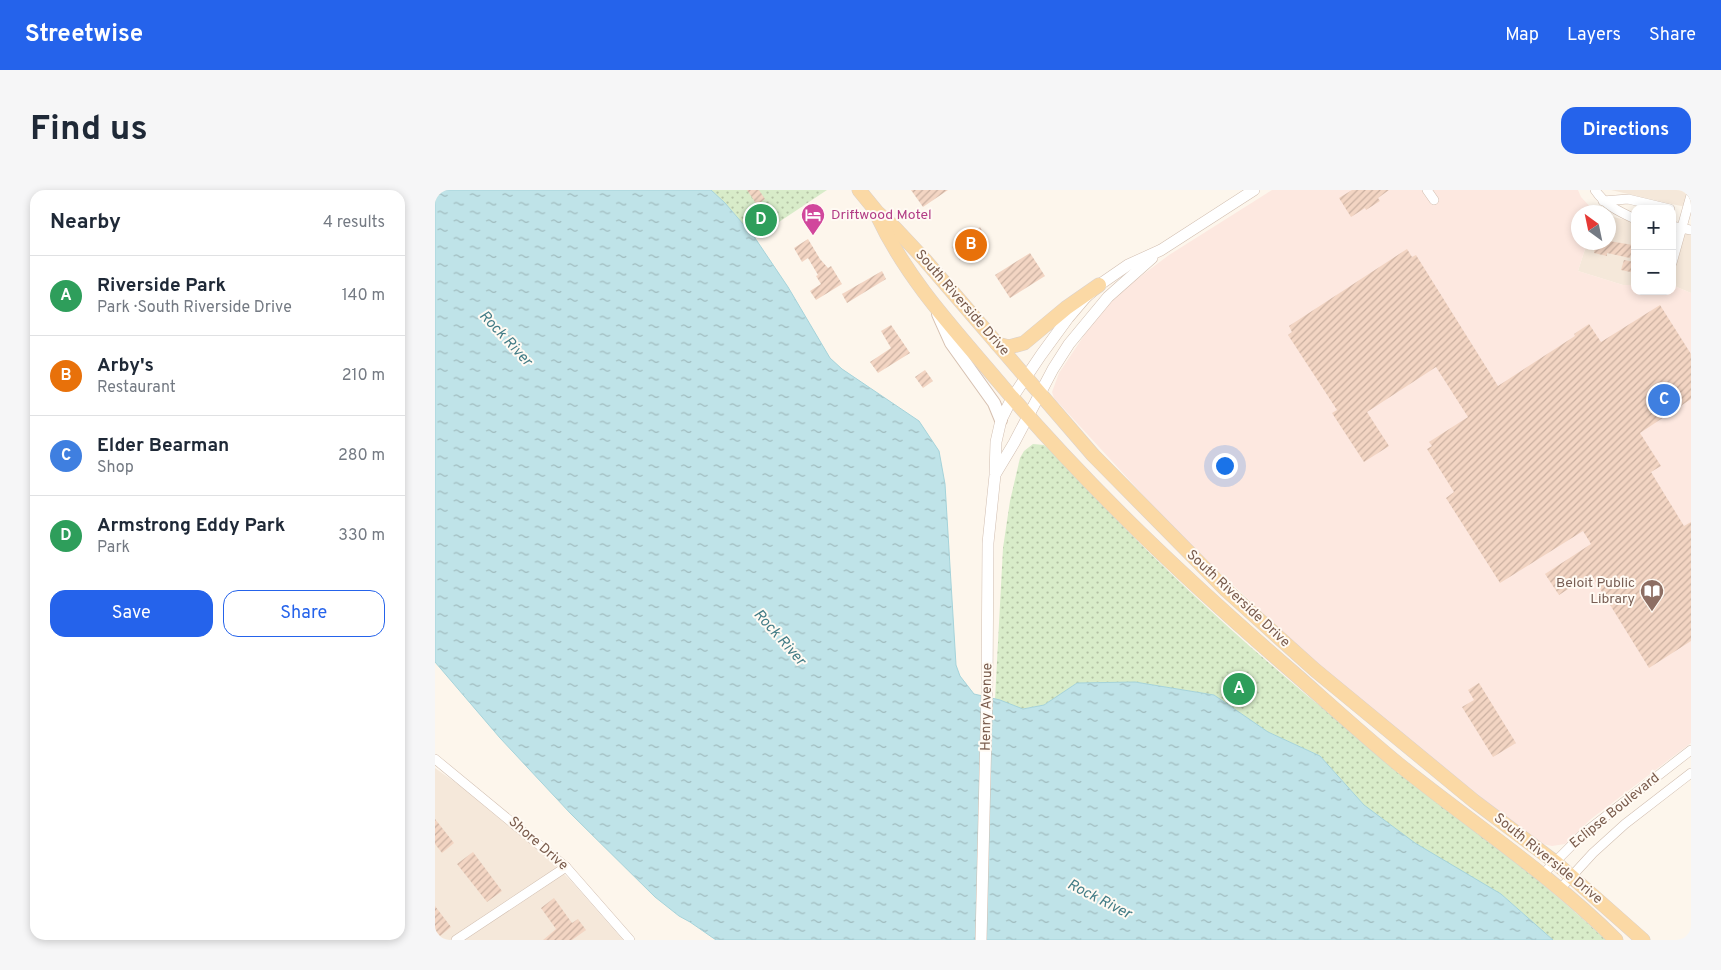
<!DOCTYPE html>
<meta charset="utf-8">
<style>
body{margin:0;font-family:Overpass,sans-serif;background:#f6f6f7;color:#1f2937}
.controls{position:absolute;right:15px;top:15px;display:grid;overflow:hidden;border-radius:10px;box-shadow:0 2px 8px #0003}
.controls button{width:45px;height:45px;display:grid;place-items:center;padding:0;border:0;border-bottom:1px solid #e0e1e3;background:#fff;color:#1f2937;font:25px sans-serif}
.compass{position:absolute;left:1136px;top:15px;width:45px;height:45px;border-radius:50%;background:#fff;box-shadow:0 2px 8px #0003;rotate:327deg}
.you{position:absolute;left:789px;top:275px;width:18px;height:18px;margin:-12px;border:4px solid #fff;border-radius:50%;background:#1a73e8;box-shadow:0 0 0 8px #1a73e833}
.badge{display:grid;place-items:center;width:32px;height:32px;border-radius:50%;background:#2563eb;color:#fff;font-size:16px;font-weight:700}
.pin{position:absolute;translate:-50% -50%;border:2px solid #fff;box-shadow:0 1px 5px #0006}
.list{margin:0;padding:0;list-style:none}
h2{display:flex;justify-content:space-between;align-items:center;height:65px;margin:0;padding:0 20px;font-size:21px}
h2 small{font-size:16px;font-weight:400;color:#747a83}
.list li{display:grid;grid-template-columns:32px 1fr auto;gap:15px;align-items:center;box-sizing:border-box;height:80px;padding:0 20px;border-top:1px solid #e0e1e3}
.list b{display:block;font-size:19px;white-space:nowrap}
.list p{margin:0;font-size:16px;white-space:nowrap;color:#747a83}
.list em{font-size:16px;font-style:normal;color:#747a83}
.actions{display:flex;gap:10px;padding:15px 20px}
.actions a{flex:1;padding:11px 0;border:1px solid #2563eb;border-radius:15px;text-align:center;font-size:18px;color:#2563eb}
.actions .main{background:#2563eb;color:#fff}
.map{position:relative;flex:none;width:1256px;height:750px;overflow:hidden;border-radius:15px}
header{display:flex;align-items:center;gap:30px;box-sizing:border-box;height:70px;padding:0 25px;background:#2563eb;color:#fff}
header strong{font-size:24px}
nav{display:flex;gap:28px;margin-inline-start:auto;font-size:18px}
.intro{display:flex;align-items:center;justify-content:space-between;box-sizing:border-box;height:120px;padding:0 30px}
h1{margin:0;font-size:35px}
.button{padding:12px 22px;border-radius:15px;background:#2563eb;color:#fff;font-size:18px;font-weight:700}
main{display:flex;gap:30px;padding:0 30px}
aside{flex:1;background:#fff;border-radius:15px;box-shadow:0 2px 8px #0003}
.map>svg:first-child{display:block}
</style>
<header>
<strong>Streetwise</strong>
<nav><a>Map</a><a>Layers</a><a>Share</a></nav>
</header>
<div class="intro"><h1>Find us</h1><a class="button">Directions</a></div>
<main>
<aside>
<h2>Nearby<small>4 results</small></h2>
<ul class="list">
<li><span class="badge" style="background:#2e9e5b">A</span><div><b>Riverside Park</b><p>Park · South Riverside Drive</p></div><em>140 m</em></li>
<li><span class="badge" style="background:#e8710a">B</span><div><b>Arby's</b><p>Restaurant</p></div><em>210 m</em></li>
<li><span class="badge" style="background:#3f7fe0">C</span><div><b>Elder Bearman</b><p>Shop</p></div><em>280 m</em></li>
<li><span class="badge" style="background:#2e9e5b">D</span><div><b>Armstrong Eddy Park</b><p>Park</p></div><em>330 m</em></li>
</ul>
<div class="actions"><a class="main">Save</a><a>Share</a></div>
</aside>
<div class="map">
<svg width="1256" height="750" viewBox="0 0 1256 750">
<defs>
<pattern id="park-dots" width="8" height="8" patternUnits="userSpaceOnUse" patternTransform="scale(1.25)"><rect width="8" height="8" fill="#d8ecc9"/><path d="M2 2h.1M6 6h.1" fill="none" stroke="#b4c2a5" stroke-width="1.8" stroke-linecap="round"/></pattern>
<pattern id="water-ripples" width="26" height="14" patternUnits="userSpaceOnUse" patternTransform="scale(1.25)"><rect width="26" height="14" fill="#bfe3e8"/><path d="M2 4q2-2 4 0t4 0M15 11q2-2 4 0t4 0" fill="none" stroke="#a0bbbe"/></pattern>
<pattern id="building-hatch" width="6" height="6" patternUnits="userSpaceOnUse" patternTransform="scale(1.25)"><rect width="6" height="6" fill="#f3d5c3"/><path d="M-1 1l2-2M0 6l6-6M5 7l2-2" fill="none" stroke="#cab0a1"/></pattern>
</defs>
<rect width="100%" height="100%" fill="#fdf6ec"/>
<g fill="#f5e8da">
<path d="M 1176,0 L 1256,0 L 1256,18 L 1232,13 Z"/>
<path d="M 1174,26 L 1200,32 L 1200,95 L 1188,95 L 1143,81 L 1152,53 L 1174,52 Z"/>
<path d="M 1237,40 L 1256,45 L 1256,103 L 1237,95 Z"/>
<path d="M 0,578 L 34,602 L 111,666 L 138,693 L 188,750 L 0,750 Z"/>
</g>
<path fill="#fde8e0" d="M 837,0 L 1143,0 L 1146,7 L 1160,22 L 1144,22 L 1144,52 L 1152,53 L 1143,81 L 1188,95 L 1200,95 L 1200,101 L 1237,101 L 1237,95 L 1256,103 L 1256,553 L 1156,629 L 1130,654 L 1117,656 L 1103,653 L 930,514 L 862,455 L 784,382 L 730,329 L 619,208 L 617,202 L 624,183 L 658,132 L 677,111 L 698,92 L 734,65 Z"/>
<g fill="url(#park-dots)">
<path d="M 276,0 L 392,0 L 320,48 L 290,13 Z"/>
<path d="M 598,254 L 609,255 L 616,261 C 706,359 804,451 908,535 C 996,606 1088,673 1171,750 L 1118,750 L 1066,704 L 1021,680 L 980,653 L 929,615 L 885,566 L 833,542 L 779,505 L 700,492 L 642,493 L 609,515 L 587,519 L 560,509 L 568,358 L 575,311 L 585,268 L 589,261 Z"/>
</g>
<path fill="url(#water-ripples)" stroke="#a5d3da" d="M 0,0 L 276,0 L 290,13 L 320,48 L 353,97 L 395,168 L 407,179 L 484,231 L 504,261 L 510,294 L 521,475 L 525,486 L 539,504 L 565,510 L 588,519 L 609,515 L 642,493 L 700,492 L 779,505 L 833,542 L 885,566 L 929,615 L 980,653 L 1066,704 L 1118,750 L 281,750 L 255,732 L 244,726 L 220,707 L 135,623 L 65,548 L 0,472 Z"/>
<g fill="url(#building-hatch)">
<path d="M 312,0 L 324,0 L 330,9 L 322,15 Z"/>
<path d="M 476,0 L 513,0 L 488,17 Z"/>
<path d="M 917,0 L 954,0 L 943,8 L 945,11 L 931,20 L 930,18 L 916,27 L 904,8 Z"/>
<path d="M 545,37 L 554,52 L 525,70 L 517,57 L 529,49 L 528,47 Z"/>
<path d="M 373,49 L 385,69 L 393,78 L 396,76 L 407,94 L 381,110 L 375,101 L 386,94 L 381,86 L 383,85 L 373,68 L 367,72 L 359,58 Z"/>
<path d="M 1174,51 L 1198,55 L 1195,68 L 1172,63 L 1172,66 L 1159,63 L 1161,52 L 1174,52 Z"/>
<path d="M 972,59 L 977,67 L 981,65 L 1063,196 L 1140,146 L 1139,144 L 1154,134 L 1166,152 L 1225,115 L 1256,164 L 1256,209 L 1205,243 L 1226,276 L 1216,282 L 1249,336 L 1256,332 L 1256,451 L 1214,478 L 1156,384 L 1124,405 L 1110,384 L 1156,354 L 1148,341 L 1065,393 L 1011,308 L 1019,302 L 992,259 L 997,256 L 994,252 L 1033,227 L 1001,177 L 932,222 L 954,256 L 929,272 L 897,223 L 902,220 L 853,145 L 857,142 L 854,136 Z"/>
<path d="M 595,63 L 610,86 L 575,108 L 560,85 Z"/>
<path d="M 1189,70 L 1200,72 L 1200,83 L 1186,80 Z"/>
<path d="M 447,81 L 451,89 L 412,113 L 407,104 Z"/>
<path d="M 456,135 L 475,163 L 443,183 L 435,172 L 456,158 L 446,141 Z"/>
<path d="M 490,180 L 498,191 L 488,198 L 480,187 Z"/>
<path d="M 1044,493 L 1081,553 L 1058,567 L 1027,517 L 1039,510 L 1033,500 Z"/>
<path d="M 0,629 L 19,653 L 7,663 L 0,654 Z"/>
<path d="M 38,662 L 67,701 L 52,712 L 22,674 Z"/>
<path d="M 119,708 L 137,733 L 143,729 L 151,740 L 137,750 L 108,750 L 121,739 L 106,718 Z"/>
<path d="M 0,716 L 16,737 L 5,746 L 0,740 Z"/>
</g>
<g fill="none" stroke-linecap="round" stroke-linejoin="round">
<g stroke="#d1beb0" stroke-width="10">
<g id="minor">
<path d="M 992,0 L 999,10"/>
<path d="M 1160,0 C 1170,15 1183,21 1200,29"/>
<path d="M 1168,11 L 1193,9 L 1235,19"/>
<path d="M 1237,36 L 1256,40"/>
<path d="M 1237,73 L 1256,5"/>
<path d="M 0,569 L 131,677 L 195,750"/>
<path d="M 1107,685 L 1148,644 L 1256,560"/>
<path d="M 1125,699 L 1158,663 L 1190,634 L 1256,583"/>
<path d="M 21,750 L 131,677"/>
</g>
</g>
<g stroke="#d1beb0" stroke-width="12">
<g id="tertiary">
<path d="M 561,283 L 579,253 L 618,179 L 634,154 L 673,107 L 717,68"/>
<path d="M 546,750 L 552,502 L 553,353 L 560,285 L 561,252 L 566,230 L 577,208 L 606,165 L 633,128 L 650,108 L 664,95 L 693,75 L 726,60 L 819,0"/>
</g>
</g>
<g stroke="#d6c0b0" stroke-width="14">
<path id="secondary" d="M 503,124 L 516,153 L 559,213 L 566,230"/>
</g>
<g stroke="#dad1cd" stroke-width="15">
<g id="primary">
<path d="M 424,0 L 442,22 L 460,38 L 489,69 L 658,265 L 791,400 L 880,480 L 1039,611 L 1120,672 L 1208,750"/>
<path d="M 443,27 C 472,89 519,139 563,191 C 652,297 755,393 860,484 C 894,514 927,544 962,573 C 1035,632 1115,684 1181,750"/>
<path d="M 562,154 L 574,157 L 589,153 L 631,118 L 664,95"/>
</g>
</g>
<use href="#minor" stroke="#fff" stroke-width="9"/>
<use href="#tertiary" stroke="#fff" stroke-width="11"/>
<use href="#secondary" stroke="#fff" stroke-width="12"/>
<use href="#primary" stroke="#fbd9a5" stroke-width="14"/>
</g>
<defs>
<g id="hotel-pin" transform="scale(1.25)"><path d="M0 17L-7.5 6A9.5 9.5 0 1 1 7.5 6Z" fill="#d1479c" stroke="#fffaf3"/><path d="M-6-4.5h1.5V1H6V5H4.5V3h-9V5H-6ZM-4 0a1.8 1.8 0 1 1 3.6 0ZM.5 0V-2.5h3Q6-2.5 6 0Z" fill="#fff"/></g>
<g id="library-pin" transform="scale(1.25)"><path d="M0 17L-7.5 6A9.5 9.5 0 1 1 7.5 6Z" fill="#8d6e63" stroke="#fffaf3"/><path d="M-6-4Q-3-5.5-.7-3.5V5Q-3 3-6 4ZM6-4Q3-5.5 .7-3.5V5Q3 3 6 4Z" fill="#fff"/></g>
</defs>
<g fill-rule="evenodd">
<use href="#hotel-pin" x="378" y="25"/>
<use href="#library-pin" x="1217" y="401"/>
</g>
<g text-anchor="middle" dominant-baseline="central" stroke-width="4" stroke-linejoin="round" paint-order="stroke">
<g font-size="14" fill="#b23c85" stroke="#fffaf3" text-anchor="start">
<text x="396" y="25">Driftwood Motel</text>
</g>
<g font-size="14" fill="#7a5c4d" stroke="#fffaf3">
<text transform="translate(527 113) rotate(49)">South Riverside Drive</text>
<text transform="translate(803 409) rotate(43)">South Riverside Drive</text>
<text transform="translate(552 517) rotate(-89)">Henry Avenue</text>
<text transform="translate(1180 621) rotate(-39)">Eclipse Boulevard</text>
<text transform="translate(103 654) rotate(41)">Shore Drive</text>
<text transform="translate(1113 669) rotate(39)">South Riverside Drive</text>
</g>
<g font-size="14" fill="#785e54" stroke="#fffaf3" text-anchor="end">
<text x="1200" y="393">Beloit Public<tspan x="1200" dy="16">Library</tspan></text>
</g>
<g font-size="15" font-style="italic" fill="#437c86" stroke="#fffaf3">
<text transform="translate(70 149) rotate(47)">Rock River</text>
<text transform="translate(344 448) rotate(48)">Rock River</text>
<text transform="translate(664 710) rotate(27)">Rock River</text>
</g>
</g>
</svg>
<div class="controls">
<button>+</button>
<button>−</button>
</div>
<svg class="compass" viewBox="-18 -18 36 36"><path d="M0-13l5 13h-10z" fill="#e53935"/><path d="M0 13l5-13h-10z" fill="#747a83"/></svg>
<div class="you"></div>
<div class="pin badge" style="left:804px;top:499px;background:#2e9e5b">A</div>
<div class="pin badge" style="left:536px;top:55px;background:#e8710a">B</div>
<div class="pin badge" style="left:1229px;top:210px;background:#3f7fe0">C</div>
<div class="pin badge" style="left:326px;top:30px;background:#2e9e5b">D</div>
</div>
</main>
